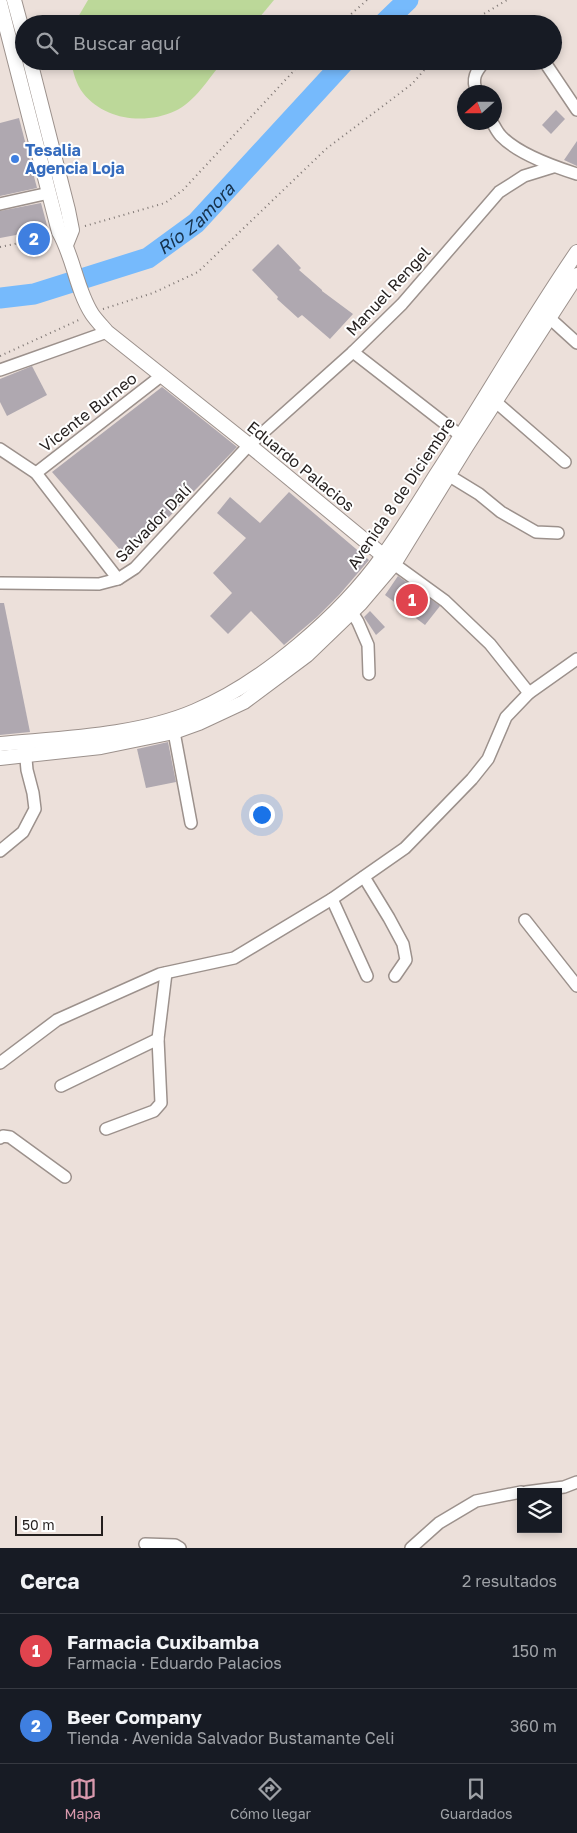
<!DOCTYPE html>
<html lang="es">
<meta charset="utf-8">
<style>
body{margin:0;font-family:"Golos Text",sans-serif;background:#242831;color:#f1f3f6}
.controls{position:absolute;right:15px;bottom:15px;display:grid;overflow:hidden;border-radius:0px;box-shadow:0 2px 8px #0003}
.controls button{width:45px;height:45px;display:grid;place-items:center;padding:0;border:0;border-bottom:1px solid #363941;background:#171b24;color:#f1f3f6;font:25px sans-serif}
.compass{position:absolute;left:457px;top:85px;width:45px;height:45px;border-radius:50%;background:#171b24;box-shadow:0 2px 8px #0003;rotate:249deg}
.scale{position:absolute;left:15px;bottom:12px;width:88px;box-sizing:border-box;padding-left:5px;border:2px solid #241f1e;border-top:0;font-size:14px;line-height:18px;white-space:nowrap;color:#241f1e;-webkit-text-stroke:4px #fff;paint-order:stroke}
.you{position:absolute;left:261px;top:814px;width:18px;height:18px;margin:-12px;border:4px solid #fff;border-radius:50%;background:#1a73e8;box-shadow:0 0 0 8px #1a73e833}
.badge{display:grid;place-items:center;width:32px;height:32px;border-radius:50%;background:#d999ad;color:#fff;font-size:16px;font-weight:700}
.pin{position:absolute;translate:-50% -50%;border:2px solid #fff;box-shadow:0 1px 5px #0006}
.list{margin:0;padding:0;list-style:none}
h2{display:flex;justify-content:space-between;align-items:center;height:65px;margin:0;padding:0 20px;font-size:21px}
h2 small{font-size:16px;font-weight:400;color:#9ea1a6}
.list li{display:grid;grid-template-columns:32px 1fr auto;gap:15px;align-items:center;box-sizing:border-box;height:75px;padding:0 20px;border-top:1px solid #363941}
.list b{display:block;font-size:19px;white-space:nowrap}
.list p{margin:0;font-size:16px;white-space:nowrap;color:#9ea1a6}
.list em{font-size:16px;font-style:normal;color:#9ea1a6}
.icon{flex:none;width:28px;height:28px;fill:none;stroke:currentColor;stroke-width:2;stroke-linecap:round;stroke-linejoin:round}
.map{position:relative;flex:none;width:577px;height:1548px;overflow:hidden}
.search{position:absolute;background:#171b24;box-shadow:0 2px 8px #0003;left:15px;right:15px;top:15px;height:55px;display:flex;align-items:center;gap:12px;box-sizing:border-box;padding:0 18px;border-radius:28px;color:#9ea1a6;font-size:19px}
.sheet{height:215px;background:#171b24}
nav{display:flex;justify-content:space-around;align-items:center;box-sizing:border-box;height:70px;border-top:1px solid #363941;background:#171b24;font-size:14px;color:#9ea1a6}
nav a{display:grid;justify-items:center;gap:2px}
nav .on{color:#d999ad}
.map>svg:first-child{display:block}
</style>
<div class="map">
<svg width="577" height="1548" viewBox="0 0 577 1548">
<rect width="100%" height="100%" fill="#ece0da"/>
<g fill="#bcd899">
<path d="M 88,0 L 274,0 L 254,24 L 74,24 Z"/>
<path d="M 71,61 L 223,61 C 209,78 195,102 175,111 C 145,125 104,120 83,93 C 76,84 73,72 71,61 Z"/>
</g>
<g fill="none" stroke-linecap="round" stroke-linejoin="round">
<g stroke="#76bafc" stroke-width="21">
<path d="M 383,24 L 408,0"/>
<path id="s1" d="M 0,298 L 34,294 L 148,258 L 196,223 L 345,61"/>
</g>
</g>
<g fill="#afa8b0">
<path d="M 556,110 L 565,119 L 551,134 L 542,125 Z"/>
<path d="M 19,118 L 37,188 L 0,196 L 0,123 Z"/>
<path d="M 577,141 L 577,166 L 564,160 Z"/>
<path d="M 41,203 L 48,229 L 0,238 L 0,211 Z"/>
<path d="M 278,244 L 301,268 L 299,270 L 322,290 L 322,291 L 353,314 L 330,339 L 302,315 L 298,318 L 277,299 L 278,297 L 252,270 Z"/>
<path d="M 32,366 L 47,395 L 7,416 L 0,402 L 0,379 Z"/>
<path d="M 162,387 L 237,447 L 128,559 L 52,472 Z"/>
<path d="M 289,492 L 369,560 L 339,595 L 317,617 L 284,645 L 251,611 L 228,634 L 210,616 L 232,593 L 213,573 L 246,538 L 217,513 L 230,497 L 260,523 Z"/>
<path d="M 398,576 L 440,606 L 425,625 L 385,595 Z"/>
<path d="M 0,603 L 4,603 L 30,732 L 0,735 Z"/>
<path d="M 370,611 L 385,627 L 376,635 L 364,617 Z"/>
<path d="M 168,742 L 176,782 L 146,788 L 137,749 Z"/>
</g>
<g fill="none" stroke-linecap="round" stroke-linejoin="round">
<g stroke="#9c918c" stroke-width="14">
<g id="minor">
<path d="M 544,61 L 577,110"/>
<path d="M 477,92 C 471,79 476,71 485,61"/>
<path d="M 492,122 C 495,127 497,132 501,136 C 517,153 555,167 577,174"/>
<path d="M 0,204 L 49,193"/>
<path d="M 544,313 L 577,343"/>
<path d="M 353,352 L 461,436"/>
<path d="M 0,370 L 107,332"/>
<path d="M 489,396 L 565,462"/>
<path d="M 0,449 L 36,473 L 118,579"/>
<path d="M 36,473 L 161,376"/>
<path d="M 448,475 L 479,494 L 501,512 L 536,532 L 558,533"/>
<path d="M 394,564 L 445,601 L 490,644 L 529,693"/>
<path d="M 0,583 L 99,584 L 118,579 L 135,568 L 249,445 L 353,352 L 402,304 L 499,192 L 524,176 L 553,167"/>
<path d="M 348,606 L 358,622 L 368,645 L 369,674"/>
<path d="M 174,732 L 191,823"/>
<path d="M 0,851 L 23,832 L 35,809 L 33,793 L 27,770 L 25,748"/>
<path d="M 364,877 L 389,918 L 403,944 L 406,960 L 395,976"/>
<path d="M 332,899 L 367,976"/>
<path d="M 525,920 L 577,986"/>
<path d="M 0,1063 L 57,1020 L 160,974 L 234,958 L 332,899 L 405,848 L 472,779 L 488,759 L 506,717 L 529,693 L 577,659"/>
<path d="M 61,1086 L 158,1039"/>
<path d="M 106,1129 L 154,1111 L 161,1103 L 158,1039 L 166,973"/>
<path d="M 0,1138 L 3,1136 L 10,1137 L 65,1177"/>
<path d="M 526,1492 L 564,1487 L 577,1482"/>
<path d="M 145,1544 L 175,1545 L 180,1548"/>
<path d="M 411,1548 L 439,1523 L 476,1501 L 521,1492"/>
</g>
</g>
<g stroke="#9c918c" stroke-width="16">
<g id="major">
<path d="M 14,0 L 24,37"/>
<path d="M 0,3 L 59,232 C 74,258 76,289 92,314 C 96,320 102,326 107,332 L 249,445 L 391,562"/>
<path d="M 30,61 L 68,210 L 72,230 L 66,245"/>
<path d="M 0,744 C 62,738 137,736 195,711 C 262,683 341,615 383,556 C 402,530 419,502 436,475 C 484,401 527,325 577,252"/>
<path d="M 0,758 L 101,747 L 174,732 L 199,723 L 244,702 L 307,655 L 360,604 L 394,564 L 466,447 L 577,275"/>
</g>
</g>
<g stroke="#7f7774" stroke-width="2" stroke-dasharray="1 4" stroke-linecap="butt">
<path d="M 340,24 L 367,0"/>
<path d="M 467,24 L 507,0"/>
<path d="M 85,226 L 165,203 L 183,190 L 303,61"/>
<path d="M 0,247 L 47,237"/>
<path d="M 103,309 L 153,293 L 198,272 L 326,149 L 412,84 L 432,61"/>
<path d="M 0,356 L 81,319"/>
</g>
<use href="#minor" stroke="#fff" stroke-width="11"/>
<use href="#major" stroke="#fff" stroke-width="14"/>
</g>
<circle fill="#3f7fe0" stroke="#fff" stroke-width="2" cx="15" cy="159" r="5"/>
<g text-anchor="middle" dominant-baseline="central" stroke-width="4" stroke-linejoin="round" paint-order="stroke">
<g font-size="16" font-weight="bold" fill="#366cbe" stroke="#fff" text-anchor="start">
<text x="25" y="150">Tesalia<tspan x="25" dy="18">Agencia Loja</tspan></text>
</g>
<g font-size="16" fill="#241f1e" stroke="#fff">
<text transform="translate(388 291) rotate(-47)">Manuel Rengel</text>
<text transform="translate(88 412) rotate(-38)">Vicente Burneo</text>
<text transform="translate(301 466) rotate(39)">Eduardo Palacios</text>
<text transform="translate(401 493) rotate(-56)">Avenida 8 de Diciembre</text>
<text transform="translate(153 523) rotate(-46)">Salvador Dalí</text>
</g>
<g font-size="18" font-style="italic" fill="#16324d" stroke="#fff">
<text stroke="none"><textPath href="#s1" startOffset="216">Río Zamora</textPath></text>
</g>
</g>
</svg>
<div class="controls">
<button><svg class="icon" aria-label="layers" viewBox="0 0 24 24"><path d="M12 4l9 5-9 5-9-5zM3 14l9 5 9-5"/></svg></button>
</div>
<svg class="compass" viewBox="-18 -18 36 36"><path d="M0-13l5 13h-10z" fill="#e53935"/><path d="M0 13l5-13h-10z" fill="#9ea1a6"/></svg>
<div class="scale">50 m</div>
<div class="you"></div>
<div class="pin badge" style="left:412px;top:600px;background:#e0444e">1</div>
<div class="pin badge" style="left:34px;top:239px;background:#3f7fe0">2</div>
<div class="search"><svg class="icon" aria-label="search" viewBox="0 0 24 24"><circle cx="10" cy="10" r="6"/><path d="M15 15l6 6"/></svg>Buscar aquí</div>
</div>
<section class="sheet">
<h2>Cerca<small>2 resultados</small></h2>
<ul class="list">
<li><span class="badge" style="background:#e0444e">1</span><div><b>Farmacia Cuxibamba</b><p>Farmacia · Eduardo Palacios</p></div><em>150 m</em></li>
<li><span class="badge" style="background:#3f7fe0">2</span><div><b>Beer Company</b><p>Tienda · Avenida Salvador Bustamante Celi</p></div><em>360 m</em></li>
</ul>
</section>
<nav>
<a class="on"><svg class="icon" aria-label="map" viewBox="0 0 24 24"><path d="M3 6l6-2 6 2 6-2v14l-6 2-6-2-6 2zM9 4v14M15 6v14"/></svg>Mapa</a>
<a><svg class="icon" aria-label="directions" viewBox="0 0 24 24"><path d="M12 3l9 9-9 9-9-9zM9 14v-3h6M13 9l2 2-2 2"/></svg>Cómo llegar</a>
<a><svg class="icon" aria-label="saved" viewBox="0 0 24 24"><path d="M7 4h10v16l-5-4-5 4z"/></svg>Guardados</a>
</nav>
